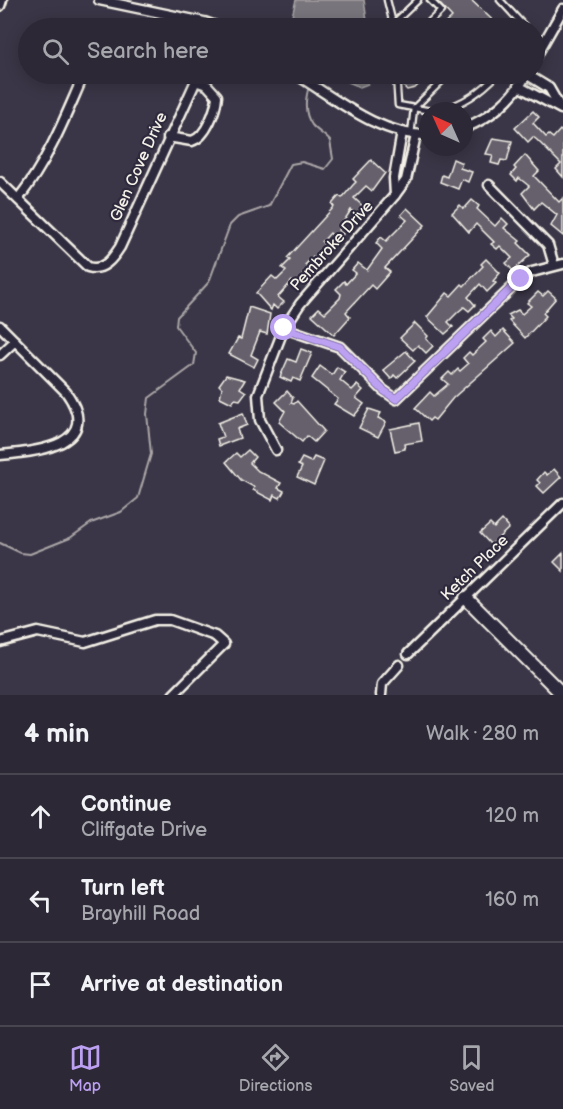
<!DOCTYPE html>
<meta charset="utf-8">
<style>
body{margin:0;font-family:"Balsamiq Sans",sans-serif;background:#383441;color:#f1f3f6}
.compass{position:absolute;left:419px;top:102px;width:54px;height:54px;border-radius:50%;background:#2c2835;box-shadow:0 3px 15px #0003;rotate:315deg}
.stop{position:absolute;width:18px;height:18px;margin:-14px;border:4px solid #bca0f2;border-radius:50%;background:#fff}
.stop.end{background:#bca0f2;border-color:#fff;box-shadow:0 2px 6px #0008}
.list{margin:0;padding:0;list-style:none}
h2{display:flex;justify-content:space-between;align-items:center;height:78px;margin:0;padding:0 24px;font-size:26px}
h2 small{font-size:20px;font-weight:400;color:#a6a6ad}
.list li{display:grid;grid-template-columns:39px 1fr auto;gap:18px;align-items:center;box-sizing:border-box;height:84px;padding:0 24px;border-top:2px solid #484450}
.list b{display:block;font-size:22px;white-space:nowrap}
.list p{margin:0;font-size:20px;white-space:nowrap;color:#a6a6ad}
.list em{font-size:20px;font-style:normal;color:#a6a6ad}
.icon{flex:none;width:33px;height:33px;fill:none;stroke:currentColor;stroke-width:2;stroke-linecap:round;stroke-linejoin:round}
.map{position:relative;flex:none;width:563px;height:695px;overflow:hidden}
.search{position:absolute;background:#2c2835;box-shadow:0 3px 15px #0003;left:18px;right:18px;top:18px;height:66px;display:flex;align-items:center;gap:15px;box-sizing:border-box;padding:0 21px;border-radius:33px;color:#a6a6ad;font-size:22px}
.sheet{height:330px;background:#2c2835}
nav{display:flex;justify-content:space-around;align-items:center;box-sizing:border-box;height:84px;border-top:2px solid #484450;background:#2c2835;font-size:16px;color:#a6a6ad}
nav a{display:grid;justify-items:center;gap:3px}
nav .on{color:#bca0f2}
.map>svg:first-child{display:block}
</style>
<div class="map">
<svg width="563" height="695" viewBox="0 0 563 695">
<rect width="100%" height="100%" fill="#3b3647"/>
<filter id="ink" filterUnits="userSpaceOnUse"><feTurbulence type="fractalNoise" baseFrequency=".0167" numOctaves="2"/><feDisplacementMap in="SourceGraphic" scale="12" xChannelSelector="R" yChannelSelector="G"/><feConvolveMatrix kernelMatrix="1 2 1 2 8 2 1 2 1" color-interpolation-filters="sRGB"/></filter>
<g filter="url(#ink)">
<g fill="#78747b" stroke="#aaa6a7" stroke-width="1.5">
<path d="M 296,0 L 364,0 L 368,28 L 289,28 Z"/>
<path d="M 329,74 L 372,74 L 368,84 L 360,87 Z"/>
</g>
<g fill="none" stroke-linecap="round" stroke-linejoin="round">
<path stroke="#aaa6a7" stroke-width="2" d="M 0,543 L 21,553 L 30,554 L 70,538 L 91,523 L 121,512 L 138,498 L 151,454 L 147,414 L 149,398 L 194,365 L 196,353 L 176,326 L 177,317 L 209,282 L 230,225 L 238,217 L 269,206 L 291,164 L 302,162 L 325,169 L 333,159 L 330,141 C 325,135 317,131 312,125 C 301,110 307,90 313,74"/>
</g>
<g fill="#65616c" stroke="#f4f1e8" stroke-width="1.5">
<path d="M 436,0 L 471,0 L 501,28 L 440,28 L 452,17 Z"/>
<path d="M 402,74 L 430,74 L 415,88 L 407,90 L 401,84 Z"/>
<path d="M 533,111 L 539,117 L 533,123 L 546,137 L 549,135 L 553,138 L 560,130 L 563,133 L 563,177 L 556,169 L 561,164 L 537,140 L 533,137 L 528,142 L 515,128 Z"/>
<path d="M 493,138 L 512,141 L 507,161 L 501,160 L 499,165 L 491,163 L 493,155 L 486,154 Z"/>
<path d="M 525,155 L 539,171 L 534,176 L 559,202 L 563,198 L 563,236 L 551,226 L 557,215 L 541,202 L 534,209 L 522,193 L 529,186 L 519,178 L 517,181 L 511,175 L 516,169 L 514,167 Z"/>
<path d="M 453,159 L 462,163 L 460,168 L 472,172 L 468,182 L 462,179 L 458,189 L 440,182 L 442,175 L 447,177 Z"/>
<path d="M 371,160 L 385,173 L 372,191 L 366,186 L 354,198 L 366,209 L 359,217 L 351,210 L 338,230 L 343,234 L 338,241 L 330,233 L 322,242 L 327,247 L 321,253 L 324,256 L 319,262 L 313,257 L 305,265 L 309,268 L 303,274 L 306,277 L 297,286 L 292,281 L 278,297 L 284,302 L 277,309 L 273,305 L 271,310 L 256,293 L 272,276 L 277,280 L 286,271 L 282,268 L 290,260 L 287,258 L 334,207 L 332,204 L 339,196 L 342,198 L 353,185 L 356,182 L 353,179 Z"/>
<path d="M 472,200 L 479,206 L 477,209 L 495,226 L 502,218 L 508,224 L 504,228 L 520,241 L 518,243 L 530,255 L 513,271 L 506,263 L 512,258 L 500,246 L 497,249 L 491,244 L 494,242 L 476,224 L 469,232 L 452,213 L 460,205 L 464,209 Z"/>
<path d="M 407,208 L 425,225 L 385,268 L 390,272 L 375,289 L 371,285 L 346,312 L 350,317 L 334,335 L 312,315 L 319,308 L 325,313 L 340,298 L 341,294 L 336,289 L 344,281 L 346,284 L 356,273 L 352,270 L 358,263 L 367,270 L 382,249 L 376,243 L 381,237 L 386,241 L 407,220 L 401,215 Z"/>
<path d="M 486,259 L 500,273 L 493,281 L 496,283 L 487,292 L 480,284 L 468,297 L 475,305 L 469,311 L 464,307 L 458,312 L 448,322 L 453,327 L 445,334 L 427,317 L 447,293 L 451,296 L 462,284 L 464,286 L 483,266 L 481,264 Z"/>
<path d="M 548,291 L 556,298 L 543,313 L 546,316 L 525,338 L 509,321 L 512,319 L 508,315 L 518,310 L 522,314 L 531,306 L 527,303 L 538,292 L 543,296 Z"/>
<path d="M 249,307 L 270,314 L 267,334 L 260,332 L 251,355 L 258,359 L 254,367 L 229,354 L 238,338 L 241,339 Z"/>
<path d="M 415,323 L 428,336 L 426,339 L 433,346 L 426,353 L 418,345 L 413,350 L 400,338 Z"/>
<path d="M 503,330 L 515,343 L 453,398 L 435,420 L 432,418 L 429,421 L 415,408 L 430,392 L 434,396 L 448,384 L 442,379 L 449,372 L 452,375 L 458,369 L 460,371 L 468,364 L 463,358 L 469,352 L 472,355 L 486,342 L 483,339 L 491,331 L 496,337 Z"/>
<path d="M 301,349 L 312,353 L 300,381 L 293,378 L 291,382 L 280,377 L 288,359 L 296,362 Z"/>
<path d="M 406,351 L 415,361 L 397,378 L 394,375 L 391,379 L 383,370 Z"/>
<path d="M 320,366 L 332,375 L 337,367 L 345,372 L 340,380 L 352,390 L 357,385 L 363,390 L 356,398 L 364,404 L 354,416 L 334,404 L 338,399 L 312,378 Z"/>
<path d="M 226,375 L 245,380 L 240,388 L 246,392 L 240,400 L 235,399 L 232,403 L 220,397 L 222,388 L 219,385 Z"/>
<path d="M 287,391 L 293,398 L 291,403 L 294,404 L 297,401 L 324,431 L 314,442 L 307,436 L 302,442 L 279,422 L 285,411 L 276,402 Z"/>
<path d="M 369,409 L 381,413 L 378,418 L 386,422 L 378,437 L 359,428 Z"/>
<path d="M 243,413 L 247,425 L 237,429 L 240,438 L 219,446 L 217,439 L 223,437 L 218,423 Z"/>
<path d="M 419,423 L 422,441 L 404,444 L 405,449 L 395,451 L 390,429 Z"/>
<path d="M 248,450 L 255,457 L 250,463 L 258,471 L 281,483 L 278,488 L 284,491 L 280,498 L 274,495 L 272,500 L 253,490 L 254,487 L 241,480 L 226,462 L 236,453 L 240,457 Z"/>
<path d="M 314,457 L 324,461 L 314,485 L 297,477 L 302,467 L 298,465 L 302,458 L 311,462 Z"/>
<path d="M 554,469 L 561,477 L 544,493 L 537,486 L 540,483 L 537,480 L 544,472 L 547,475 Z"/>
<path d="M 502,520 L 509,528 L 491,545 L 480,533 L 490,524 L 494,528 Z"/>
<path d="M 563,553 L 563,571 L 554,562 Z"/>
</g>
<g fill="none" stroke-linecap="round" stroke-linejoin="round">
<g stroke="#f4f1e8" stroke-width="9">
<g id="lane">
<path d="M 387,0 L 394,28"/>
<path d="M 500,0 L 526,28"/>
<path d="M 393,24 L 418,0"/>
<path d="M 423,28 L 441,11 L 430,0"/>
<path d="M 396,74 L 398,105 L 431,111"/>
<path d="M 515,74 L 524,79"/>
<path d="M 438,111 C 463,104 480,93 498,74"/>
<path d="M 411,135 L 414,108 L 449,74"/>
</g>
</g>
<g stroke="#f4f1e8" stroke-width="13">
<g id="street">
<path d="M 99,0 L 204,22 L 221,28"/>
<path d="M 0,6 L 2,0"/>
<path d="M 534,60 L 563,9"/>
<path d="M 295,74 C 335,98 379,136 428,135"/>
<path d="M 518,86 L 561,109 L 549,88 L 526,74"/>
<path d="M 464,128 C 491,118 513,98 527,74"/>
<path d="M 402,132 L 394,178 L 395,195 L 406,180 L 416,135"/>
<path d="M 168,137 L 192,141 C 206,137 216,110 217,96 L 207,85 L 195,81"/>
<path d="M 0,182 L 88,267 C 103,272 113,258 120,247 L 199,74"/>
<path d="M 489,185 L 548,245 L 554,265"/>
<path d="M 18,199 C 48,161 65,118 84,74"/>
<path d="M 0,326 L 66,392 C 104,445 38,452 0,455"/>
<path d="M 284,328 L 340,347 L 383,390 L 396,399 L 521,279 L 532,272 L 563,264"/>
<path d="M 0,355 L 15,341"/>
<path d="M 276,450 L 260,420 L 258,395 L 284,328 L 300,304 L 395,195"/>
<path d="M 0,642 L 38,632 L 85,642 L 155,620 L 170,620 L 215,636 L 224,644 L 173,695"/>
<path d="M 408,654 L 563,503"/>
<path d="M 381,695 L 382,684 L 399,665"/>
</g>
</g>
<g stroke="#f4f1e8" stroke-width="16">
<path id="secondary" d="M 466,598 L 563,695"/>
</g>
<use href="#lane" stroke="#2f2a3d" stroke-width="4.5"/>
<use href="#street" stroke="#2f2a3d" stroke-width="8"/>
<use href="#secondary" stroke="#2f2a3d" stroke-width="12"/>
</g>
</g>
<g fill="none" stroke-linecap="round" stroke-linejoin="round" filter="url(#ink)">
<path stroke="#bca0f2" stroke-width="8" d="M 284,328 L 340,347 L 383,390 L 396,399 L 521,279"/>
</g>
<g text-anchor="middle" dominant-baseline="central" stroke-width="4.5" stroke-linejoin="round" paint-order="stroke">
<g font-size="16" fill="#f4f1e8" stroke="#2f2a3d">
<text transform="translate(139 167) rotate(-66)">Glen Cove Drive</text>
<text transform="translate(332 246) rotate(-48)">Pembroke Drive</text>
<text transform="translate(475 568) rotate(-44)">Ketch Place</text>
</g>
</g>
</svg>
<svg class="compass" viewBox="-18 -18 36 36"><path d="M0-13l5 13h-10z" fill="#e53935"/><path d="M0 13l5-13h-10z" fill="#a6a6ad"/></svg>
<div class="stop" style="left:284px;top:328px"></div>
<div class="stop end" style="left:521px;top:279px"></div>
<div class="search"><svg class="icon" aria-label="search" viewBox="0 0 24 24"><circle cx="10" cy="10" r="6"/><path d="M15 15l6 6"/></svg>Search here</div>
</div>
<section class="sheet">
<h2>4 min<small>Walk · 280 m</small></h2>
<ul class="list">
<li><svg class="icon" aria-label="ahead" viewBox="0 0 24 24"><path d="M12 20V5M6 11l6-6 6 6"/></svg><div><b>Continue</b><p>Cliffgate Drive</p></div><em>120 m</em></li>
<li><svg class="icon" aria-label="left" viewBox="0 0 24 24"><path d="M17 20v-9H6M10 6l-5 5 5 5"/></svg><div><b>Turn left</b><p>Brayhill Road</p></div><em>160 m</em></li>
<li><svg class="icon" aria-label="arrive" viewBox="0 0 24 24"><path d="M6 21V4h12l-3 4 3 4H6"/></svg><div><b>Arrive at destination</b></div></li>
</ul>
</section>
<nav>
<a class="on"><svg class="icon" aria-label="map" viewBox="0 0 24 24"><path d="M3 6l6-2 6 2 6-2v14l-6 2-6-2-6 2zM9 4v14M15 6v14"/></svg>Map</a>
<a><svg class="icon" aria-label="directions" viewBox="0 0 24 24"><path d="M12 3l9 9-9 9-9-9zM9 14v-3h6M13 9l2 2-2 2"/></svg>Directions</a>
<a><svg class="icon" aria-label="saved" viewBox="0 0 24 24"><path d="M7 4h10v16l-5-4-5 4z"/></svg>Saved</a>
</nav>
